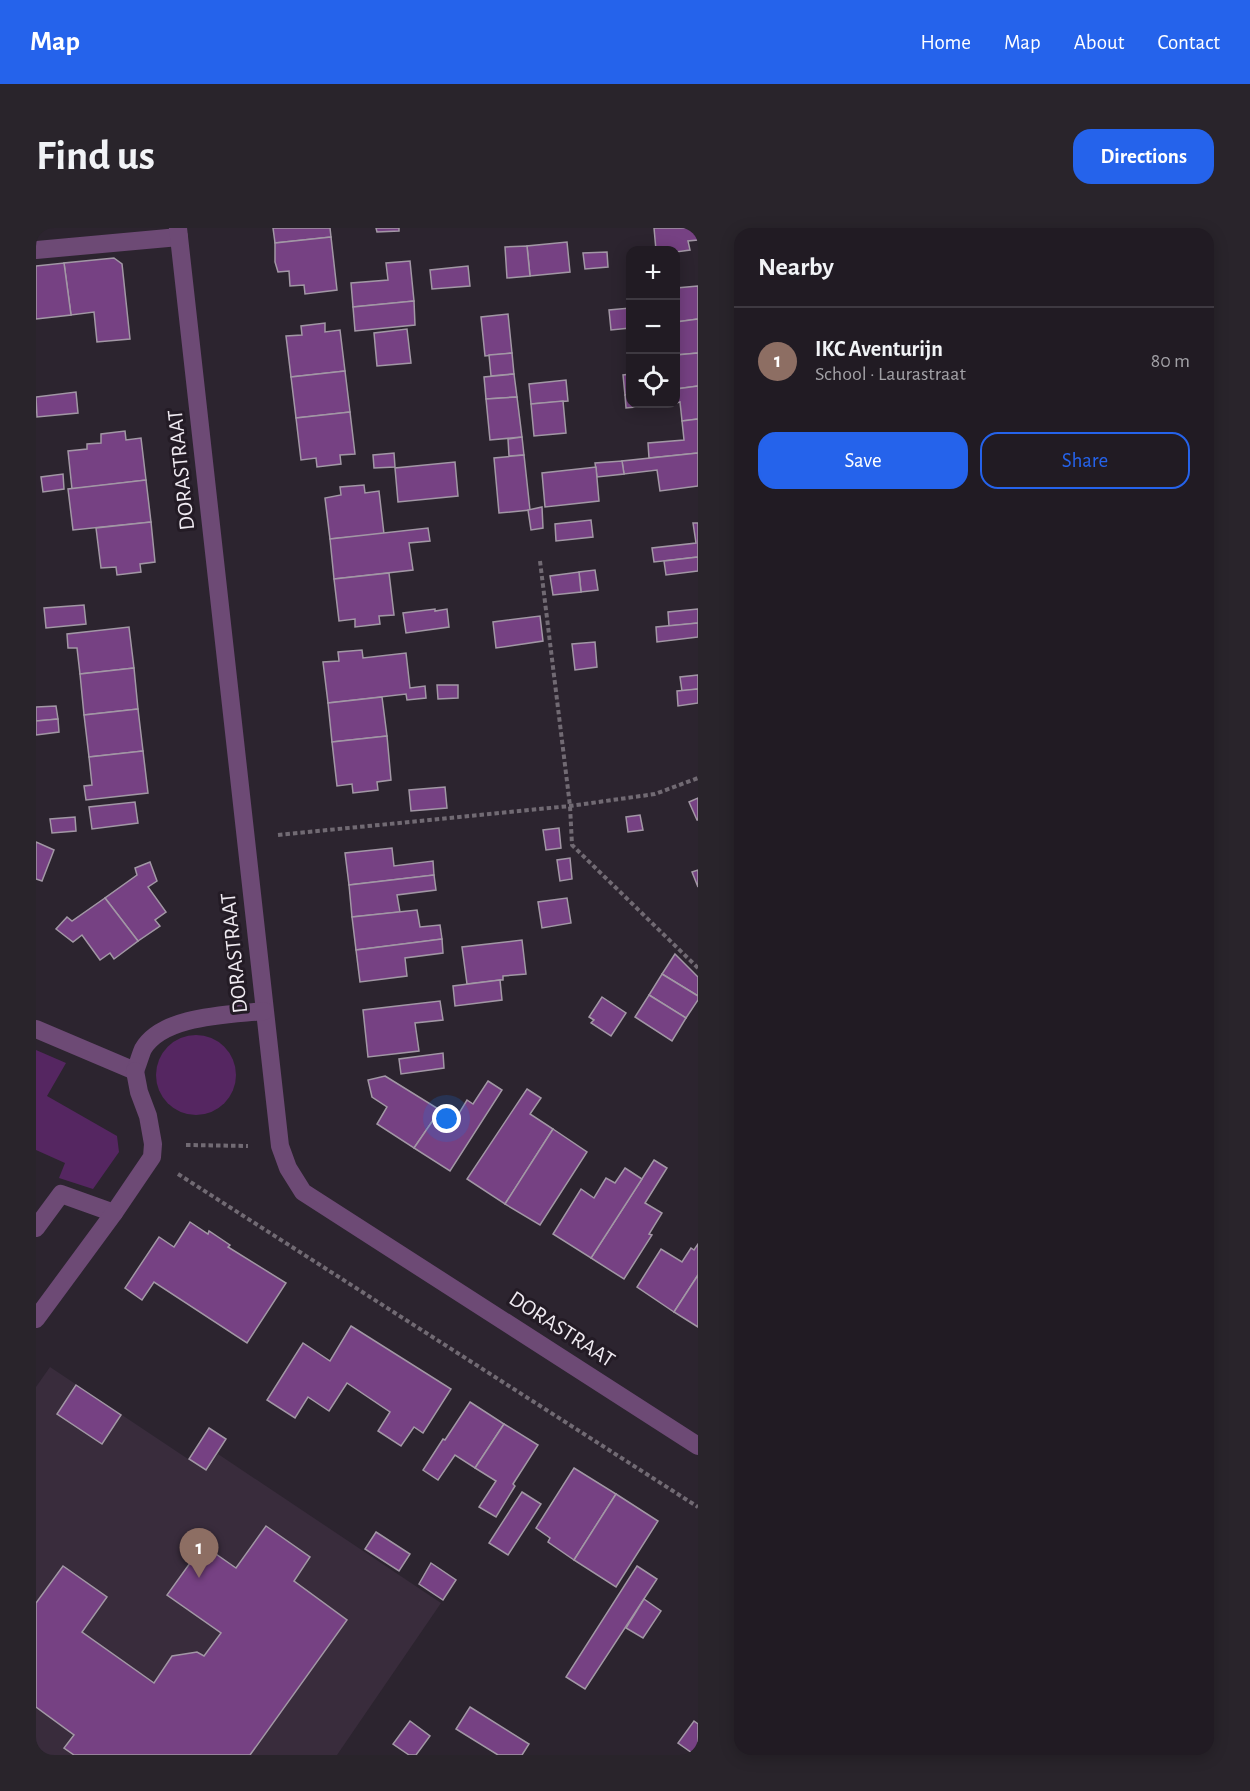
<!DOCTYPE html>
<meta charset="utf-8">
<style>
body{margin:0;font-family:"Alegreya Sans",sans-serif;background:#29242b;color:#f1f3f6}
.controls{position:absolute;right:18px;top:18px;display:grid;overflow:hidden;border-radius:12px;box-shadow:0 3px 15px #0003}
.controls button{width:54px;height:54px;display:grid;place-items:center;padding:0;border:0;border-bottom:2px solid #3e3941;background:#211b23;color:#f1f3f6;font:30px sans-serif}
.you{position:absolute;left:411px;top:891px;width:21px;height:21px;margin:-15px;border:4px solid #fff;border-radius:50%;background:#1a73e8;box-shadow:0 0 0 9px #1a73e833}
.badge{display:grid;place-items:center;width:39px;height:39px;border-radius:50%;background:#2563eb;color:#fff;font-size:20px;font-weight:700}
.pin{position:absolute;translate:-50% -50px;filter:drop-shadow(0 2px 3px #0008)}
.pin::after{content:'';position:absolute;top:32px;width:21px;height:18px;background:inherit;clip-path:polygon(0 0,100% 0,50% 100%)}
.list{margin:0;padding:0;list-style:none}
h2{display:flex;justify-content:space-between;align-items:center;height:78px;margin:0;padding:0 24px;font-size:26px}
h2 small{font-size:20px;font-weight:400;color:#a2a1a6}
.list li{display:grid;grid-template-columns:39px 1fr auto;gap:18px;align-items:center;box-sizing:border-box;height:108px;padding:0 24px;border-top:2px solid #3e3941}
.list b{display:block;font-size:22px;white-space:nowrap}
.list p{margin:0;font-size:20px;white-space:nowrap;color:#a2a1a6}
.list em{font-size:20px;font-style:normal;color:#a2a1a6}
.actions{display:flex;gap:12px;padding:18px 24px}
.actions a{flex:1;padding:14px 0;border:2px solid #2563eb;border-radius:18px;text-align:center;font-size:21px;color:#2563eb}
.actions .main{background:#2563eb;color:#fff}
.icon{flex:none;width:33px;height:33px;fill:none;stroke:currentColor;stroke-width:2;stroke-linecap:round;stroke-linejoin:round}
.map{position:relative;flex:none;width:662px;height:1527px;overflow:hidden;border-radius:18px}
header{display:flex;align-items:center;gap:36px;box-sizing:border-box;height:84px;padding:0 30px;background:#2563eb;color:#fff}
header strong{font-size:28px}
nav{display:flex;gap:33px;margin-inline-start:auto;font-size:21px}
.intro{display:flex;align-items:center;justify-content:space-between;box-sizing:border-box;height:144px;padding:0 36px}
h1{margin:0;font-size:42px}
.button{padding:15px 27px;border-radius:18px;background:#2563eb;color:#fff;font-size:21px;font-weight:700}
main{display:flex;gap:36px;padding:0 36px}
aside{flex:1;background:#211b23;border-radius:18px;box-shadow:0 3px 15px #0003}
.map>svg:first-child{display:block}
</style>
<header>
<strong>Map</strong>
<nav><a>Home</a><a>Map</a><a>About</a><a>Contact</a></nav>
</header>
<div class="intro"><h1>Find us</h1><a class="button">Directions</a></div>
<main>
<div class="map">
<svg width="662" height="1527" viewBox="0 0 662 1527">
<rect width="100%" height="100%" fill="#2c242f"/>
<path fill="#392c3c" d="M 14,1139 L 170,1243 L 182,1226 L 405,1375 L 301,1527 L 0,1527 L 0,1159 Z"/>
<g fill="#552661">
<circle cx="160" cy="847" r="40"/>
<path d="M 0,822 L 30,835 L 11,868 L 81,908 L 83,924 L 57,961 L 23,950 L 29,935 L 0,922 Z"/>
</g>
<g fill="#764183" stroke="#a297a5" stroke-width="1.5">
<path d="M 237,0 L 294,0 L 295,9 L 239,15 Z"/>
<path d="M 340,0 L 363,0 L 363,3 L 341,4 Z"/>
<path d="M 618,0 L 662,0 L 662,12 L 652,13 L 654,22 L 640,24 L 640,22 L 620,22 Z"/>
<path d="M 295,9 L 301,62 L 269,66 L 268,57 L 254,58 L 253,43 L 242,44 L 239,34 L 239,15 Z"/>
<path d="M 531,14 L 534,44 L 494,48 L 491,18 Z"/>
<path d="M 491,18 L 494,48 L 471,50 L 469,19 Z"/>
<path d="M 571,24 L 572,39 L 549,41 L 547,25 Z"/>
<path d="M 78,30 L 86,36 L 94,111 L 61,114 L 58,84 L 35,87 L 28,35 Z"/>
<path d="M 374,33 L 378,73 L 317,79 L 315,55 L 352,52 L 350,35 Z"/>
<path d="M 28,35 L 35,87 L 0,91 L 0,38 Z"/>
<path d="M 432,38 L 434,58 L 396,61 L 394,42 Z"/>
<path d="M 662,58 L 662,91 L 640,94 L 640,60 Z"/>
<path d="M 378,73 L 379,97 L 319,103 L 317,79 Z"/>
<path d="M 594,80 L 594,100 L 575,102 L 573,82 Z"/>
<path d="M 472,86 L 476,125 L 449,128 L 445,89 Z"/>
<path d="M 662,91 L 662,125 L 640,127 L 640,94 Z"/>
<path d="M 289,95 L 289,104 L 304,102 L 309,143 L 255,149 L 250,108 L 266,107 L 265,98 Z"/>
<path d="M 371,101 L 375,135 L 341,138 L 338,105 Z"/>
<path d="M 476,125 L 478,146 L 455,148 L 453,127 Z"/>
<path d="M 662,125 L 662,158 L 640,161 L 640,127 Z"/>
<path d="M 309,143 L 314,184 L 260,190 L 255,149 Z"/>
<path d="M 478,146 L 481,169 L 450,171 L 448,149 Z"/>
<path d="M 594,146 L 594,166 L 589,167 L 587,147 Z"/>
<path d="M 530,152 L 532,173 L 495,176 L 493,156 Z"/>
<path d="M 662,158 L 662,191 L 646,193 L 644,174 L 640,175 L 640,161 Z"/>
<path d="M 40,164 L 42,185 L 1,189 L 0,169 Z"/>
<path d="M 594,166 L 594,176 L 632,176 L 590,180 L 589,167 Z"/>
<path d="M 481,169 L 486,209 L 454,212 L 450,171 Z"/>
<path d="M 527,173 L 530,205 L 498,208 L 495,176 Z"/>
<path d="M 314,184 L 319,226 L 304,227 L 305,236 L 281,239 L 280,230 L 265,232 L 260,190 Z"/>
<path d="M 662,191 L 662,225 L 613,230 L 612,215 L 648,212 L 646,193 Z"/>
<path d="M 89,203 L 90,212 L 105,210 L 110,252 L 36,261 L 32,223 L 51,221 L 51,216 L 65,215 L 65,206 Z"/>
<path d="M 486,209 L 488,227 L 473,228 L 472,211 Z"/>
<path d="M 358,225 L 359,239 L 338,240 L 337,227 Z"/>
<path d="M 662,225 L 662,258 L 624,263 L 621,242 L 588,246 L 586,233 Z"/>
<path d="M 488,227 L 494,282 L 463,285 L 458,230 Z"/>
<path d="M 586,233 L 588,246 L 561,249 L 559,235 Z"/>
<path d="M 419,234 L 422,268 L 362,274 L 359,240 Z"/>
<path d="M 560,239 L 563,273 L 509,279 L 506,245 Z"/>
<path d="M 27,246 L 28,261 L 7,264 L 5,249 Z"/>
<path d="M 110,252 L 115,294 L 37,302 L 32,261 Z"/>
<path d="M 328,257 L 329,265 L 343,263 L 348,306 L 294,311 L 289,270 L 305,267 L 304,259 Z"/>
<path d="M 506,279 L 507,300 L 495,302 L 492,282 Z"/>
<path d="M 555,292 L 557,309 L 520,313 L 519,296 Z"/>
<path d="M 115,294 L 119,334 L 104,336 L 105,344 L 81,347 L 80,339 L 65,340 L 60,300 Z"/>
<path d="M 657,295 L 662,295 L 662,329 L 618,334 L 616,320 L 660,315 Z"/>
<path d="M 392,300 L 394,313 L 373,315 L 377,342 L 298,351 L 294,311 Z"/>
<path d="M 662,329 L 662,343 L 630,347 L 628,333 Z"/>
<path d="M 559,342 L 562,362 L 545,364 L 543,344 Z"/>
<path d="M 543,344 L 545,364 L 517,367 L 514,348 Z"/>
<path d="M 353,345 L 358,387 L 343,388 L 344,396 L 319,399 L 319,391 L 303,393 L 298,351 Z"/>
<path d="M 48,377 L 50,396 L 10,400 L 8,380 Z"/>
<path d="M 399,381 L 399,383 L 411,381 L 413,399 L 370,405 L 367,385 Z"/>
<path d="M 662,381 L 662,395 L 633,398 L 632,384 Z"/>
<path d="M 504,388 L 507,413 L 460,420 L 457,394 Z"/>
<path d="M 662,395 L 662,409 L 621,414 L 620,399 Z"/>
<path d="M 93,399 L 98,440 L 44,446 L 41,420 L 32,420 L 31,406 Z"/>
<path d="M 559,414 L 561,439 L 539,442 L 536,416 Z"/>
<path d="M 326,422 L 327,430 L 370,425 L 374,460 L 389,458 L 390,470 L 371,472 L 370,466 L 292,475 L 287,434 L 303,433 L 302,424 Z"/>
<path d="M 98,440 L 102,481 L 48,487 L 44,446 Z"/>
<path d="M 662,447 L 662,461 L 646,463 L 644,449 Z"/>
<path d="M 401,457 L 422,457 L 422,470 L 402,471 Z"/>
<path d="M 662,461 L 662,475 L 642,478 L 641,463 Z"/>
<path d="M 346,469 L 351,508 L 296,514 L 292,475 Z"/>
<path d="M 20,478 L 22,491 L 0,493 L 0,479 Z"/>
<path d="M 102,481 L 107,523 L 53,529 L 48,487 Z"/>
<path d="M 22,491 L 23,504 L 0,507 L 0,493 Z"/>
<path d="M 351,508 L 355,552 L 341,554 L 342,562 L 317,565 L 316,556 L 301,558 L 296,514 Z"/>
<path d="M 107,523 L 112,565 L 50,572 L 48,558 L 56,557 L 53,529 Z"/>
<path d="M 409,559 L 411,580 L 375,583 L 373,562 Z"/>
<path d="M 662,570 L 662,592 L 661,592 L 653,574 Z"/>
<path d="M 99,574 L 102,595 L 56,601 L 53,579 Z"/>
<path d="M 604,587 L 607,602 L 592,604 L 590,589 Z"/>
<path d="M 39,589 L 40,603 L 16,605 L 14,591 Z"/>
<path d="M 523,600 L 525,620 L 510,622 L 507,602 Z"/>
<path d="M 0,614 L 18,622 L 6,653 L 0,651 Z"/>
<path d="M 356,620 L 358,638 L 397,633 L 398,647 L 313,657 L 309,625 Z"/>
<path d="M 534,630 L 536,651 L 524,653 L 521,632 Z"/>
<path d="M 114,634 L 121,653 L 112,659 L 130,684 L 119,692 L 124,698 L 102,713 L 69,670 L 101,647 L 99,640 Z"/>
<path d="M 662,642 L 662,659 L 656,644 Z"/>
<path d="M 398,647 L 400,662 L 361,667 L 364,684 L 316,689 L 313,657 Z"/>
<path d="M 69,670 L 102,713 L 78,731 L 74,725 L 64,732 L 46,707 L 37,714 L 20,701 L 31,689 L 36,693 Z"/>
<path d="M 531,670 L 535,695 L 506,700 L 502,674 Z"/>
<path d="M 381,682 L 384,699 L 404,697 L 406,711 L 320,722 L 316,689 Z"/>
<path d="M 406,711 L 407,725 L 369,730 L 371,748 L 324,754 L 320,722 Z"/>
<path d="M 486,712 L 490,746 L 467,748 L 467,752 L 464,752 L 431,756 L 426,719 Z"/>
<path d="M 639,726 L 662,749 L 662,768 L 626,746 Z"/>
<path d="M 626,746 L 662,768 L 662,772 L 650,790 L 613,767 Z"/>
<path d="M 464,752 L 466,772 L 419,778 L 417,758 Z"/>
<path d="M 613,767 L 650,790 L 636,813 L 599,789 Z"/>
<path d="M 566,769 L 590,785 L 575,808 L 555,795 L 558,792 L 553,789 Z"/>
<path d="M 404,773 L 407,792 L 379,795 L 383,823 L 332,829 L 327,782 Z"/>
<path d="M 407,825 L 408,840 L 365,846 L 363,831 Z"/>
<path d="M 349,848 L 404,882 L 378,920 L 341,896 L 351,879 L 336,869 L 332,852 Z"/>
<path d="M 452,853 L 466,862 L 414,943 L 378,920 L 404,882 L 419,892 L 431,872 L 437,876 Z"/>
<path d="M 491,861 L 505,870 L 494,886 L 517,901 L 469,976 L 431,951 Z"/>
<path d="M 517,901 L 551,924 L 504,997 L 469,976 Z"/>
<path d="M 618,932 L 631,940 L 609,975 L 626,985 L 613,1006 L 616,1007 L 588,1051 L 555,1030 Z"/>
<path d="M 589,940 L 606,951 L 555,1030 L 517,1006 L 545,961 L 558,970 L 570,950 L 579,955 Z"/>
<path d="M 154,994 L 172,1006 L 173,1003 L 194,1017 L 192,1019 L 250,1055 L 211,1115 L 118,1054 L 106,1072 L 89,1060 L 123,1009 L 138,1019 Z"/>
<path d="M 662,1016 L 662,1047 L 638,1084 L 601,1059 L 625,1021 L 646,1034 L 655,1020 L 658,1022 Z"/>
<path d="M 662,1047 L 662,1099 L 638,1084 Z"/>
<path d="M 315,1098 L 415,1161 L 387,1205 L 378,1199 L 365,1218 L 342,1203 L 354,1184 L 311,1155 L 293,1183 L 272,1169 L 259,1190 L 231,1172 L 267,1115 L 294,1133 Z"/>
<path d="M 40,1157 L 85,1187 L 66,1216 L 21,1186 Z"/>
<path d="M 434,1174 L 468,1196 L 439,1240 L 419,1227 L 402,1252 L 387,1242 L 407,1211 L 409,1212 Z"/>
<path d="M 468,1196 L 502,1217 L 477,1256 L 479,1258 L 460,1289 L 443,1279 L 460,1253 L 439,1240 Z"/>
<path d="M 173,1200 L 190,1211 L 170,1242 L 153,1231 Z"/>
<path d="M 538,1240 L 580,1266 L 538,1332 L 512,1314 L 514,1310 L 500,1300 Z"/>
<path d="M 486,1264 L 505,1276 L 472,1327 L 453,1315 Z"/>
<path d="M 580,1266 L 622,1293 L 580,1359 L 538,1332 Z"/>
<path d="M 230,1298 L 274,1329 L 258,1353 L 311,1392 L 214,1527 L 38,1527 L 28,1520 L 38,1507 L 0,1479 L 0,1375 L 27,1338 L 71,1369 L 46,1404 L 118,1455 L 136,1428 L 161,1424 L 168,1428 L 185,1405 L 131,1367 L 167,1317 L 200,1340 Z"/>
<path d="M 340,1304 L 374,1326 L 363,1343 L 329,1321 Z"/>
<path d="M 395,1335 L 420,1352 L 407,1372 L 383,1356 Z"/>
<path d="M 601,1338 L 621,1351 L 549,1461 L 530,1449 Z"/>
<path d="M 608,1371 L 625,1383 L 607,1410 L 590,1400 Z"/>
<path d="M 434,1479 L 493,1516 L 486,1527 L 462,1527 L 420,1501 Z"/>
<path d="M 374,1493 L 394,1508 L 380,1527 L 373,1527 L 357,1516 Z"/>
<path d="M 658,1493 L 662,1496 L 662,1527 L 659,1527 L 642,1515 Z"/>
</g>
<g fill="none" stroke-linecap="round" stroke-linejoin="round">
<g stroke="#716a73" stroke-width="4" stroke-dasharray="4.5 3" stroke-linecap="butt">
<path d="M 504,333 L 534,578 L 536,617 L 662,740"/>
<path d="M 242,607 L 534,578 L 619,566 L 662,550"/>
<path d="M 150,917 L 212,918"/>
<path d="M 142,946 L 662,1279"/>
</g>
<path stroke="#6d4a75" stroke-width="18" d="M 0,1000 L 25,966 L 78,985"/>
<path stroke="#6d4a75" stroke-width="18" d="M 0,22 L 143,9"/>
<g stroke="#6d4a75" stroke-width="18">
<path d="M 142,0 L 244,918 L 252,940 L 267,964 L 662,1218"/>
<path d="M 0,801 L 99,843"/>
<path d="M 99,843 C 102,836 104,828 107,821 C 127,787 193,787 228,783"/>
<path d="M 0,1091 L 78,985 L 116,929 L 117,916 L 112,888 L 103,864 L 99,843"/>
</g>
</g>
<g text-anchor="middle" dominant-baseline="central" stroke-width="6" stroke-linejoin="round" paint-order="stroke">
<g font-size="22" fill="#efeaf1" stroke="#231b25">
<text transform="translate(145 242) rotate(-96)">DORASTRAAT</text>
<text transform="translate(198 725) rotate(-96)">DORASTRAAT</text>
<text transform="translate(526 1101) rotate(33)">DORASTRAAT</text>
</g>
</g>
</svg>
<div class="controls">
<button>+</button>
<button>−</button>
<button><svg class="icon" aria-label="locate" viewBox="0 0 24 24"><circle cx="12" cy="12" r="6"/><path d="M12 2v4M12 18v4M2 12h4M18 12h4"/></svg></button>
</div>
<div class="you"></div>
<div class="pin badge" style="left:163px;top:1350px;background:#8d6e63">1</div>
</div>
<aside>
<h2>Nearby<small></small></h2>
<ul class="list">
<li><span class="badge" style="background:#8d6e63">1</span><div><b>IKC Aventurijn</b><p>School · Laurastraat</p></div><em>80 m</em></li>
</ul>
<div class="actions"><a class="main">Save</a><a>Share</a></div>
</aside>
</main>
